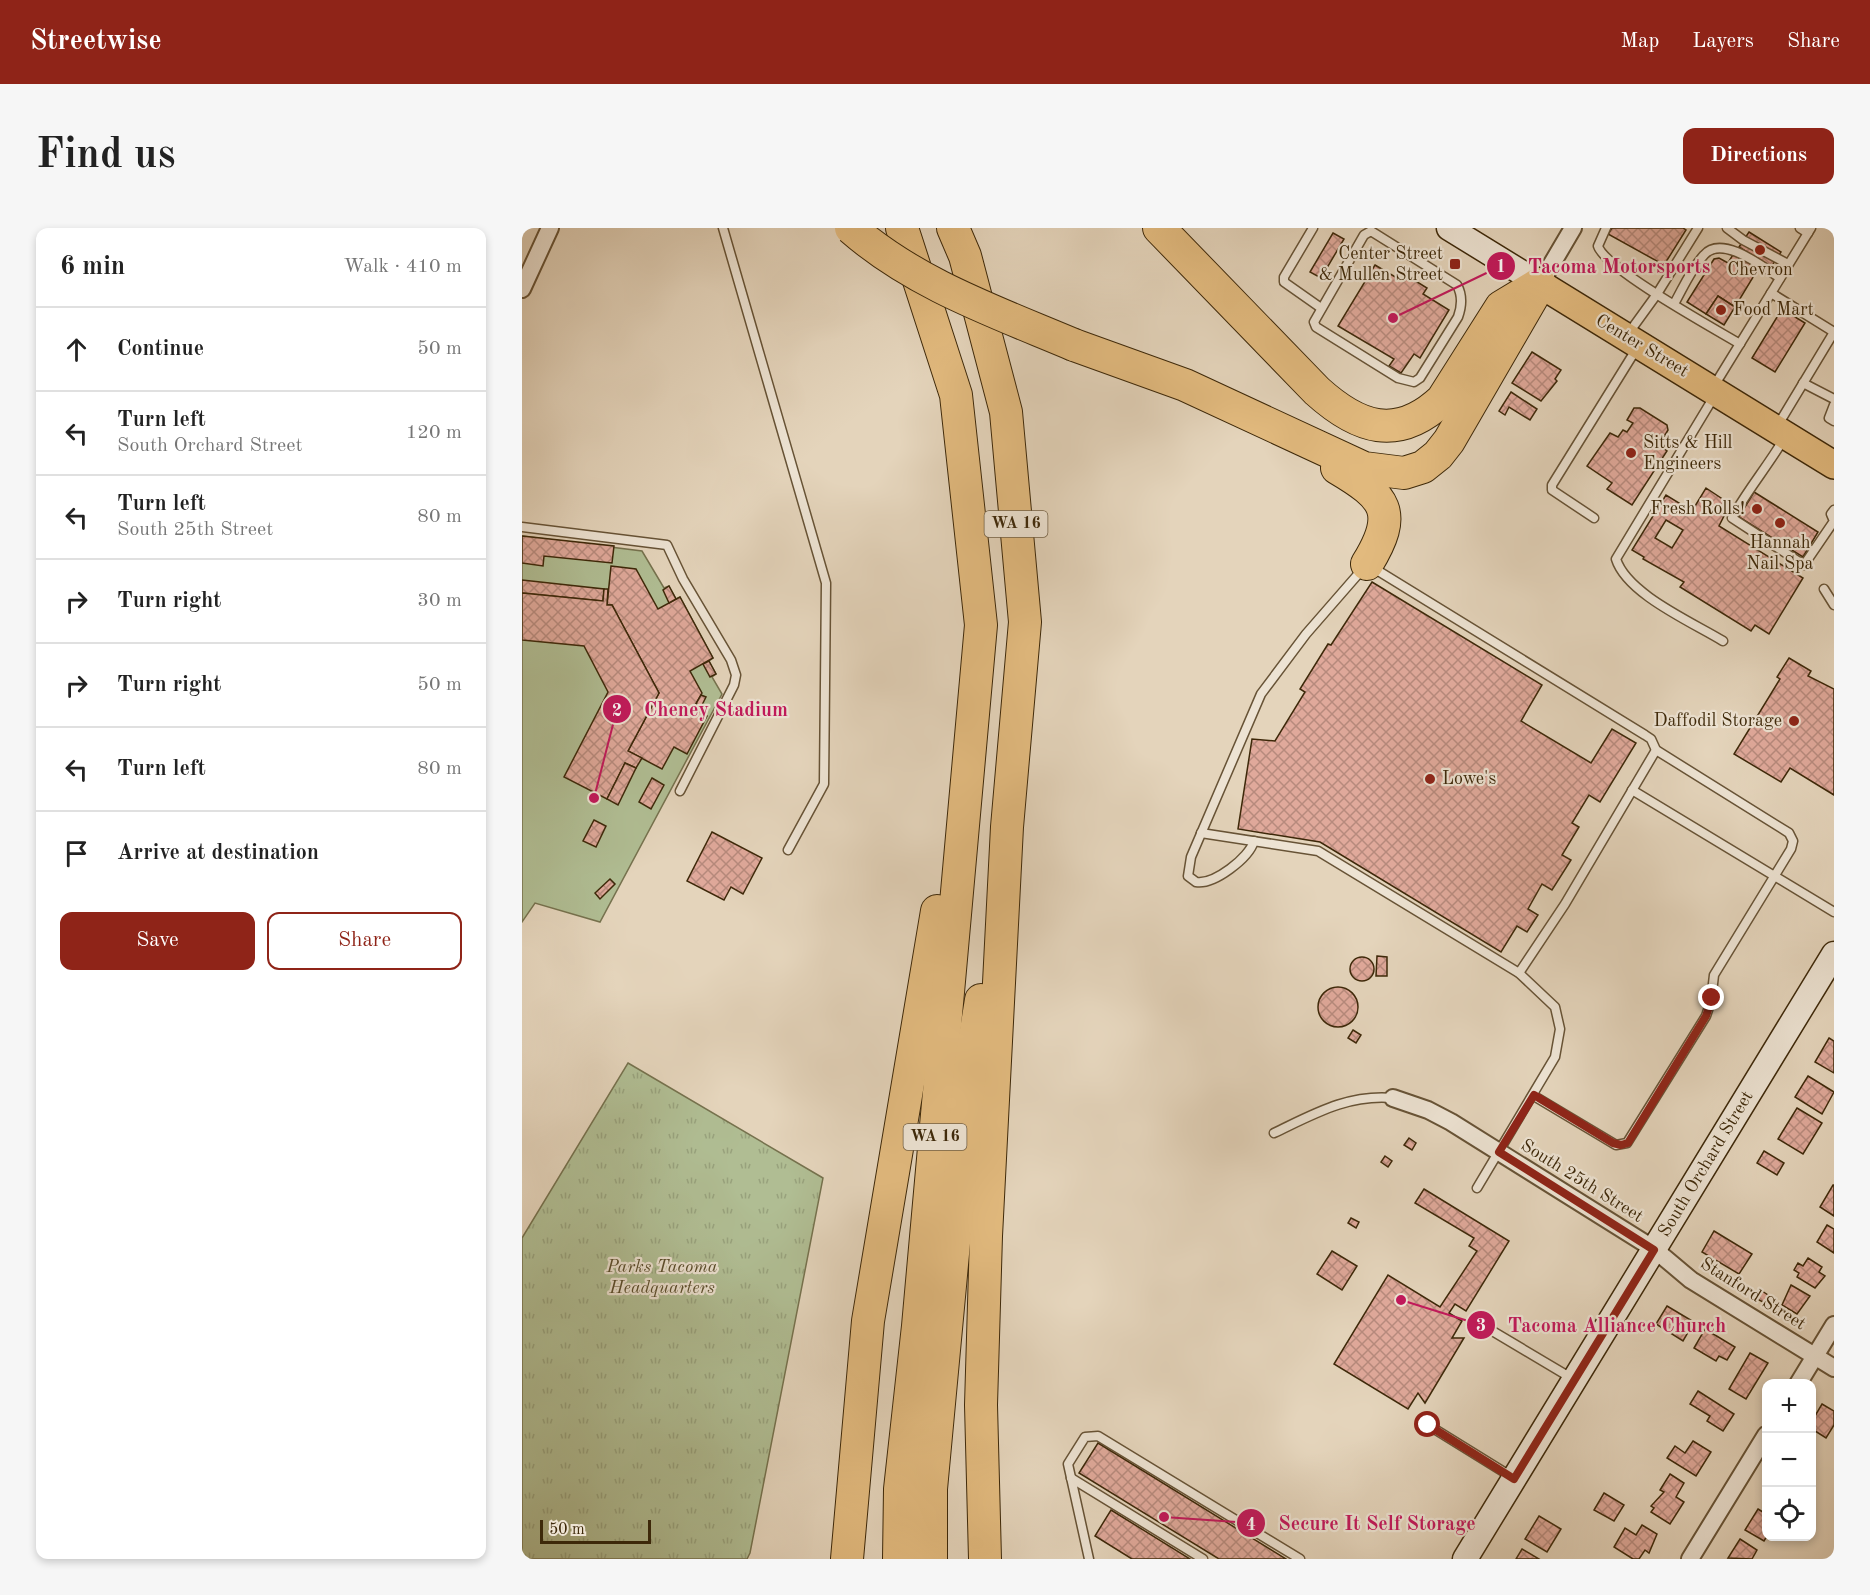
<!DOCTYPE html>
<meta charset="utf-8">
<style>
body{margin:0;font-family:"Old Standard TT",serif;background:#f6f6f6;color:#222}
.controls{position:absolute;right:18px;bottom:18px;display:grid;overflow:hidden;border-radius:12px;box-shadow:0 3px 9px #0003}
.controls button{width:54px;height:54px;display:grid;place-items:center;padding:0;border:0;border-bottom:2px solid #e0e0e0;background:#fff;color:#222;font:30px sans-serif}
.scale{position:absolute;left:18px;bottom:15px;width:111px;box-sizing:border-box;padding-left:6px;border:3px solid #3d2809;border-top:0;font-size:16px;line-height:21px;white-space:nowrap;color:#3d2809;-webkit-text-stroke:4px #ede3d3;paint-order:stroke}
.stop{position:absolute;width:18px;height:18px;margin:-14px;border:4px solid #8f2418;border-radius:50%;background:#fff}
.stop.end{background:#8f2418;border-color:#fff;box-shadow:0 2px 6px #0008}
.list{margin:0;padding:0;list-style:none}
h2{display:flex;justify-content:space-between;align-items:center;height:78px;margin:0;padding:0 24px;font-size:26px}
h2 small{font-size:20px;font-weight:400;color:#767676}
.list li{display:grid;grid-template-columns:39px 1fr auto;gap:18px;align-items:center;box-sizing:border-box;height:84px;padding:0 24px;border-top:2px solid #e0e0e0}
.list b{display:block;font-size:22px;white-space:nowrap}
.list p{margin:0;font-size:20px;white-space:nowrap;color:#767676}
.list em{font-size:20px;font-style:normal;color:#767676}
.actions{display:flex;gap:12px;padding:18px 24px}
.actions a{flex:1;padding:14px 0;border:2px solid #8f2418;border-radius:12px;text-align:center;font-size:21px;color:#8f2418}
.actions .main{background:#8f2418;color:#fff}
.icon{flex:none;width:33px;height:33px;fill:none;stroke:currentColor;stroke-width:2;stroke-linecap:round;stroke-linejoin:round}
.map{position:relative;flex:none;width:1312px;height:1331px;overflow:hidden;border-radius:12px}
header{display:flex;align-items:center;gap:36px;box-sizing:border-box;height:84px;padding:0 30px;background:#8f2418;color:#fff}
header strong{font-size:28px}
nav{display:flex;gap:33px;margin-inline-start:auto;font-size:21px}
.intro{display:flex;align-items:center;justify-content:space-between;box-sizing:border-box;height:144px;padding:0 36px}
h1{margin:0;font-size:42px}
.button{padding:15px 27px;border-radius:12px;background:#8f2418;color:#fff;font-size:21px;font-weight:700}
main{display:flex;gap:36px;padding:0 36px}
aside{flex:1;background:#fff;border-radius:12px;box-shadow:0 3px 9px #0003}
.map>svg:first-child{display:block}
</style>
<header>
<strong>Streetwise</strong>
<nav><a>Map</a><a>Layers</a><a>Share</a></nav>
</header>
<div class="intro"><h1>Find us</h1><a class="button">Directions</a></div>
<main>
<aside>
<h2>6 min<small>Walk · 410 m</small></h2>
<ul class="list">
<li><svg class="icon" aria-label="ahead" viewBox="0 0 24 24"><path d="M12 20V5M6 11l6-6 6 6"/></svg><div><b>Continue</b></div><em>50 m</em></li>
<li><svg class="icon" aria-label="left" viewBox="0 0 24 24"><path d="M17 20v-9H6M10 6l-5 5 5 5"/></svg><div><b>Turn left</b><p>South Orchard Street</p></div><em>120 m</em></li>
<li><svg class="icon" aria-label="left" viewBox="0 0 24 24"><path d="M17 20v-9H6M10 6l-5 5 5 5"/></svg><div><b>Turn left</b><p>South 25th Street</p></div><em>80 m</em></li>
<li><svg class="icon" aria-label="right" viewBox="0 0 24 24"><path d="M7 20v-9h11M14 6l5 5-5 5"/></svg><div><b>Turn right</b></div><em>30 m</em></li>
<li><svg class="icon" aria-label="right" viewBox="0 0 24 24"><path d="M7 20v-9h11M14 6l5 5-5 5"/></svg><div><b>Turn right</b></div><em>50 m</em></li>
<li><svg class="icon" aria-label="left" viewBox="0 0 24 24"><path d="M17 20v-9H6M10 6l-5 5 5 5"/></svg><div><b>Turn left</b></div><em>80 m</em></li>
<li><svg class="icon" aria-label="arrive" viewBox="0 0 24 24"><path d="M6 21V4h12l-3 4 3 4H6"/></svg><div><b>Arrive at destination</b></div></li>
</ul>
<div class="actions"><a class="main">Save</a><a>Share</a></div>
</aside>
<div class="map">
<svg width="1312" height="1331" viewBox="0 0 1312 1331">
<defs>
<pattern id="grass-tufts" width="24" height="20" patternUnits="userSpaceOnUse" patternTransform="scale(1.5)"><rect width="24" height="20" fill="#b0bd93"/><path d="M3 7l-1-3M5 7V3M7 7l1-3M15 17l-1-3M17 17v-4M19 17l1-3" fill="none" stroke="#98a27d"/></pattern>
<pattern id="building-cross-hatch" width="8" height="8" patternUnits="userSpaceOnUse" patternTransform="scale(1.5)"><rect width="8" height="8" fill="#e0a99b"/><path d="M0 0l8 8M0 8l8-8" fill="none" stroke="#b78a7d"/></pattern>
</defs>
<rect width="100%" height="100%" fill="#e4d4bb"/>
<filter id="stains"><feTurbulence type="fractalNoise" baseFrequency=".00333" numOctaves="4"/><feColorMatrix values="0 0 0 0 .2 0 0 0 0 .09 0 0 0 0 .02 0 0 0 .5 -.17"/></filter>
<radialGradient id="worn" r=".72"><stop offset=".6" stop-color="#630" stop-opacity="0"/><stop offset="1" stop-color="#630" stop-opacity=".3"/></radialGradient>
<path fill="url(#grass-tufts)" stroke="#76724e" stroke-width="1.5" d="M 106,835 L 301,950 L 228,1325 L 225,1331 L 0,1331 L 0,1010 Z"/>
<path fill="#b0bd93" stroke="#76724e" stroke-width="1.5" d="M 0,308 L 120,323 L 142,360 L 147,358 L 154,371 L 158,369 L 191,430 L 187,433 L 194,446 L 190,449 L 200,466 L 78,694 L 13,675 L 0,694 Z"/>
<g fill="url(#building-cross-hatch)" stroke="#3d2809" stroke-width="1.5" fill-rule="evenodd">
<path d="M 1090,0 L 1161,0 L 1164,2 L 1142,37 L 1086,6 Z"/>
<path d="M 1227,4 L 1259,24 L 1249,39 L 1217,19 Z"/>
<path d="M 811,5 L 822,11 L 799,50 L 788,44 Z"/>
<path d="M 1212,25 L 1236,41 L 1213,79 L 1196,68 L 1184,86 L 1165,74 L 1192,31 L 1197,30 L 1206,35 Z"/>
<path d="M 853,37 L 880,53 L 884,47 L 905,60 L 901,66 L 927,82 L 898,130 L 892,126 L 879,145 L 867,138 L 872,131 L 816,98 Z"/>
<path d="M 1196,68 L 1213,79 L 1202,97 L 1184,86 Z"/>
<path d="M 1260,81 L 1283,95 L 1253,144 L 1230,130 Z"/>
<path d="M 1010,124 L 1039,142 L 1033,151 L 1035,153 L 1019,173 L 990,155 Z"/>
<path d="M 989,164 L 1015,181 L 1008,192 L 987,179 L 983,187 L 977,183 Z"/>
<path d="M 1112,180 L 1118,180 L 1145,197 L 1146,202 L 1137,217 L 1145,223 L 1110,277 L 1085,261 L 1090,255 L 1065,238 L 1088,205 L 1096,209 L 1101,202 L 1105,204 L 1111,195 L 1105,192 Z"/>
<path d="M 1184,260 L 1208,276 L 1197,298 L 1281,350 L 1247,406 L 1233,397 L 1229,403 L 1158,359 L 1162,354 L 1121,331 L 1122,329 L 1110,322 L 1144,267 L 1170,283 ZM 1144,292 L 1161,302 L 1150,320 L 1133,310 Z"/>
<path d="M 1232,264 L 1296,304 L 1281,329 L 1217,289 Z"/>
<path d="M 0,308 L 92,318 L 90,335 L 22,328 L 21,338 L 0,335 Z"/>
<path d="M 89,338 L 114,341 L 136,381 L 158,369 L 191,430 L 168,443 L 180,465 L 171,481 L 185,488 L 165,526 L 152,519 L 140,541 L 106,523 L 137,465 L 90,377 L 85,377 Z"/>
<path d="M 0,352 L 82,361 L 81,373 L 0,365 Z"/>
<path d="M 850,354 L 1020,457 L 999,493 L 1069,535 L 1090,501 L 1114,515 L 1078,574 L 1067,567 L 1050,595 L 1057,599 L 1040,627 L 1049,632 L 1030,662 L 1020,656 L 1006,681 L 1016,687 L 1005,704 L 995,698 L 979,724 L 798,614 L 716,601 L 730,511 L 753,513 L 783,464 L 778,461 L 806,416 L 809,417 Z"/>
<path d="M 147,358 L 154,371 L 147,375 L 141,362 Z"/>
<path d="M 82,361 L 86,361 L 85,377 L 90,377 L 137,465 L 106,523 L 120,530 L 114,540 L 103,535 L 85,571 L 42,549 L 86,464 L 62,418 L 0,412 L 0,365 L 81,373 Z"/>
<path d="M 1267,430 L 1289,443 L 1286,448 L 1312,461 L 1312,567 L 1268,540 L 1259,554 L 1212,526 L 1258,451 L 1255,449 Z"/>
<path d="M 187,433 L 194,446 L 188,449 L 181,436 Z"/>
<path d="M 179,467 L 184,469 L 179,479 L 174,476 Z"/>
<path d="M 103,535 L 114,540 L 96,577 L 85,571 Z"/>
<path d="M 130,550 L 142,557 L 129,581 L 117,574 Z"/>
<path d="M 72,592 L 84,598 L 74,619 L 61,613 Z"/>
<path d="M 190,604 L 240,630 L 221,666 L 209,659 L 202,672 L 165,653 Z"/>
<path d="M 88,651 L 93,656 L 78,671 L 73,665 Z"/>
<path d="M 855,728 L 865,729 L 865,748 L 854,748 Z"/>
<circle cx="840" cy="741" r="12"/>
<circle cx="816" cy="779" r="20"/>
<path d="M 831,802 L 839,807 L 834,815 L 826,810 Z"/>
<path d="M 1307,810 L 1312,813 L 1312,845 L 1293,834 Z"/>
<path d="M 1286,848 L 1312,864 L 1300,886 L 1273,869 Z"/>
<path d="M 1275,880 L 1300,895 L 1281,926 L 1256,911 Z"/>
<path d="M 887,910 L 894,915 L 890,922 L 882,917 Z"/>
<path d="M 1242,923 L 1262,935 L 1255,947 L 1235,935 Z"/>
<path d="M 863,928 L 870,933 L 866,939 L 859,934 Z"/>
<path d="M 1311,957 L 1312,957 L 1312,988 L 1298,979 Z"/>
<path d="M 902,961 L 987,1013 L 944,1083 L 933,1076 L 927,1085 L 940,1093 L 930,1110 L 942,1110 L 903,1175 L 896,1165 L 886,1181 L 812,1136 L 866,1047 L 918,1079 L 955,1023 L 947,1018 L 952,1010 L 893,975 Z"/>
<path d="M 829,990 L 837,994 L 834,1000 L 826,995 Z"/>
<path d="M 1305,997 L 1312,1001 L 1312,1025 L 1295,1014 Z"/>
<path d="M 1192,1003 L 1230,1026 L 1217,1046 L 1180,1024 Z"/>
<path d="M 810,1023 L 835,1038 L 820,1062 L 795,1046 Z"/>
<path d="M 1286,1030 L 1300,1039 L 1297,1044 L 1303,1048 L 1293,1060 L 1275,1049 L 1277,1045 L 1272,1042 L 1276,1035 L 1281,1038 Z"/>
<path d="M 1269,1057 L 1288,1068 L 1275,1086 L 1260,1077 Z"/>
<path d="M 1240,1063 L 1249,1069 L 1245,1076 L 1235,1071 Z"/>
<path d="M 1145,1078 L 1172,1094 L 1161,1113 L 1134,1096 Z"/>
<path d="M 1183,1101 L 1213,1119 L 1205,1132 L 1197,1128 L 1194,1133 L 1172,1120 Z"/>
<path d="M 1228,1125 L 1246,1135 L 1224,1171 L 1207,1161 Z"/>
<path d="M 1176,1163 L 1212,1186 L 1201,1203 L 1185,1193 L 1188,1188 L 1168,1176 Z"/>
<path d="M 1300,1176 L 1312,1183 L 1312,1197 L 1304,1210 L 1290,1201 L 1290,1193 Z"/>
<path d="M 1171,1213 L 1189,1224 L 1174,1248 L 1145,1230 L 1153,1218 L 1163,1225 Z"/>
<path d="M 576,1215 L 764,1331 L 697,1331 L 557,1245 Z"/>
<path d="M 1148,1246 L 1162,1255 L 1154,1269 L 1162,1274 L 1148,1296 L 1129,1284 L 1132,1280 L 1129,1278 L 1142,1264 L 1138,1262 Z"/>
<path d="M 1082,1265 L 1102,1277 L 1092,1293 L 1072,1282 Z"/>
<path d="M 1236,1281 L 1244,1286 L 1245,1308 L 1242,1313 L 1223,1302 Z"/>
<path d="M 589,1282 L 668,1331 L 610,1331 L 573,1308 Z"/>
<path d="M 1017,1288 L 1039,1301 L 1025,1324 L 1003,1311 Z"/>
<path d="M 1120,1297 L 1135,1306 L 1127,1325 L 1123,1322 L 1117,1331 L 1111,1331 L 1092,1319 L 1103,1300 L 1114,1307 Z"/>
<path d="M 1218,1311 L 1235,1322 L 1230,1331 L 1206,1330 Z"/>
<path d="M 1000,1321 L 1017,1331 L 994,1331 Z"/>
</g>
<g fill="none" stroke-linecap="round" stroke-linejoin="round">
<g stroke="#675336" stroke-width="11">
<g id="lane">
<path d="M 201,0 L 304,355 L 302,556 L 266,622"/>
<path d="M 791,0 L 762,49 L 762,54 L 799,80"/>
<path d="M 1084,0 L 1076,18 C 1082,40 1193,101 1218,116"/>
<path d="M 1205,0 L 1221,12 L 1266,36"/>
<path d="M 1278,0 L 1286,5"/>
<path d="M 849,3 L 935,57 C 941,68 940,78 936,89 L 898,150 L 892,154 L 876,150 L 794,99 L 792,94 L 842,7 Z"/>
<path d="M 1249,65 L 1312,104 L 1256,197"/>
<path d="M 1152,76 C 1161,60 1169,41 1182,27 C 1200,6 1241,39 1258,50"/>
<path d="M 1106,106 L 1135,66 L 1176,0"/>
<path d="M 1281,155 L 1312,171"/>
<path d="M 1192,158 L 1289,0"/>
<path d="M 1193,167 L 1094,331 C 1105,366 1170,394 1201,413"/>
<path d="M 1312,177 L 1307,190 L 1312,193"/>
<path d="M 1263,209 C 1246,238 1226,261 1210,290 L 1282,337 L 1312,293 L 1309,286 L 1312,282"/>
<path d="M 1072,290 L 1030,262 L 1030,257 L 1115,120"/>
<path d="M 0,299 L 145,317 L 161,351 L 209,432 L 214,447 L 212,457 L 158,563"/>
<path d="M 1302,361 L 1312,377"/>
<path d="M 1110,562 L 1312,684"/>
<path d="M 679,605 L 796,623 L 997,745 L 1033,779 L 1038,801 L 1033,829 L 955,960"/>
<path d="M 732,613 C 727,630 692,657 674,654 L 666,648 L 669,629 L 739,466 L 784,406 L 845,336 L 1123,507 L 1129,511 L 1134,522 L 1267,605 L 1271,613 L 1269,621 L 1192,747 L 1189,773 L 1184,788 L 1105,915 L 1094,917 L 1012,868"/>
<path d="M 997,745 L 1043,676 L 1134,522"/>
<path d="M 752,905 C 792,886 826,866 871,870"/>
<path d="M 967,1101 L 1051,1151"/>
<path d="M 906,1197 L 990,1249"/>
<path d="M 549,1250 L 681,1331"/>
<path d="M 567,1331 L 546,1236 L 563,1209 L 576,1208 L 778,1331"/>
</g>
</g>
<g stroke="#675336" stroke-width="20">
<g id="street">
<path d="M 1018,56 L 1051,0"/>
<path d="M 0,61 L 28,0"/>
<path d="M 871,870 L 906,882 L 929,894 L 1132,1021 L 1169,1052 L 1312,1140"/>
<path d="M 1276,1156 L 1312,1097"/>
<path d="M 1168,1331 L 1244,1207"/>
</g>
</g>
<g stroke="#3d2809" stroke-width="27">
<g id="secondary">
<path d="M 927,0 L 1018,56"/>
<path d="M 943,1331 L 1312,726"/>
</g>
</g>
<g stroke="#3d2809" stroke-width="30">
<path id="primary" d="M 1018,56 L 1312,237"/>
</g>
<g stroke="#3d2809" stroke-width="34">
<g id="highway">
<path d="M 431,0 L 443,28 L 484,184 L 503,394 L 485,599 L 464,1008 L 459,1177 L 463,1331"/>
<path d="M 637,0 L 795,163 C 836,200 875,214 920,172 L 979,79 L 1017,56"/>
<path d="M 552,117 L 663,157 L 842,240 L 882,245 L 901,239 L 916,227 L 927,213 L 1018,56"/>
<path d="M 815,240 C 864,269 877,284 845,336"/>
<path d="M 325,1331 L 346,1093 L 415,683"/>
<path d="M 377,1331 L 378,1261 L 396,1098 L 459,397 L 434,167 L 380,0"/>
<path d="M 409,1331 L 409,1261 L 449,833 L 459,772"/>
</g>
</g>
<use href="#lane" stroke="#ede3d3" stroke-width="8"/>
<use href="#street" stroke="#ede3d3" stroke-width="16"/>
<use href="#secondary" stroke="#ede3d3" stroke-width="24"/>
<use href="#primary" stroke="#e2ba7e" stroke-width="27"/>
<use href="#highway" stroke="#e2ba7e" stroke-width="32"/>
<g stroke="#3d2809" stroke-width="34" stroke-linecap="butt">
<path id="highway-bridge" d="M 329,0 C 393,56 474,84 552,117"/>
</g>
<use href="#highway-bridge" stroke="#e2ba7e" stroke-width="32"/>
</g>
<g fill="none" stroke-linecap="round" stroke-linejoin="round">
<path stroke="#8f2418" stroke-width="8" d="M 906,1197 L 992,1251 L 1132,1022 L 977,924 L 1012,867 L 1091,915 L 1099,917 L 1106,915 L 1184,788 L 1190,770"/>
</g>
<g fill="#8f2418" stroke="#ede3d3" stroke-width="2">
<circle cx="1238" cy="22" r="6"/>
<rect x="927" y="30" width="12" height="12" rx="3"/>
<circle cx="1199" cy="82" r="6"/>
<circle cx="1109" cy="225" r="6"/>
<circle cx="1235" cy="281" r="6"/>
<circle cx="1258" cy="295" r="6"/>
<circle cx="1272" cy="493" r="6"/>
<circle cx="908" cy="551" r="6"/>
</g>
<g text-anchor="middle" dominant-baseline="central" stroke-width="4.5" stroke-linejoin="round" paint-order="stroke">
<g fill="#ede3d3" stroke="#726046" stroke-width="1.5">
<rect x="462.5" y="283" width="63" height="26" rx="4.5"/>
<rect x="381.5" y="896" width="63" height="26" rx="4.5"/>
</g>
<g font-size="16" font-weight="bold" fill="#3d2809">
<text x="494" y="296">WA 16</text>
<text x="413" y="909">WA 16</text>
</g>
<g font-size="18" fill="#3d2809" stroke="#ede3d3" text-anchor="end">
<text x="921" y="26">Center Street<tspan x="921" dy="21">&amp; Mullen Street</tspan></text>
<text x="1238" y="42" text-anchor="middle">Chevron</text>
<text x="1211" y="82" text-anchor="start">Food Mart</text>
<text x="1121" y="215" text-anchor="start">Sitts &amp; Hill<tspan x="1121" dy="21">Engineers</tspan></text>
<text x="1223" y="281">Fresh Rolls!</text>
<text x="1258" y="315" text-anchor="middle">Hannah<tspan x="1258" dy="21">Nail Spa</tspan></text>
<text x="1260" y="493">Daffodil Storage</text>
<text x="920" y="551" text-anchor="start">Lowe's</text>
</g>
<g font-size="18" fill="#3d2809" stroke="#ede3d3">
<text transform="translate(1120 118) rotate(31)">Center Street</text>
<text transform="translate(1184 936) rotate(-59)">South Orchard Street</text>
<text transform="translate(1060 953) rotate(32)">South 25th Street</text>
<text transform="translate(1231 1066) rotate(32)">Stanford Street</text>
</g>
<g font-size="18" font-style="italic" fill="#5a4d2c" stroke="#ede3d3">
<text x="140" y="1039">Parks Tacoma<tspan x="140" dy="21">Headquarters</tspan></text>
</g>
</g>
<path fill="none" stroke="#c2185b" stroke-width="2" d="M871 90L979 38M72 570L95 481M879 1072L959 1097M642 1289L729 1295"/>
<g fill="#c2185b" stroke="#ede3d3" stroke-width="2">
<circle cx="871" cy="90" r="6"/>
<circle cx="72" cy="570" r="6"/>
<circle cx="879" cy="1072" r="6"/>
<circle cx="642" cy="1289" r="6"/>
<circle cx="979" cy="38" r="15"/>
<circle cx="95" cy="481" r="15"/>
<circle cx="959" cy="1097" r="15"/>
<circle cx="729" cy="1295" r="15"/>
</g>
<g font-size="18" text-anchor="middle" font-weight="bold" fill="#fff">
<text x="979" y="44">1</text>
<text x="95" y="488">2</text>
<text x="959" y="1103">3</text>
<text x="729" y="1302">4</text>
</g>
<g font-size="20" text-anchor="middle" font-weight="bold" fill="#c2185b" stroke="#ede3d3" stroke-width="4.5" stroke-linejoin="round" paint-order="stroke">
<text x="1097" y="45">Tacoma Motorsports</text>
<text x="194" y="488">Cheney Stadium</text>
<text x="1095" y="1104">Tacoma Alliance Church</text>
<text x="855" y="1302">Secure It Self Storage</text>
</g>
<rect width="100%" height="100%" filter="url(#stains)"/>
<rect width="100%" height="100%" fill="url(#worn)"/>
</svg>
<div class="controls">
<button>+</button>
<button>−</button>
<button><svg class="icon" aria-label="locate" viewBox="0 0 24 24"><circle cx="12" cy="12" r="6"/><path d="M12 2v4M12 18v4M2 12h4M18 12h4"/></svg></button>
</div>
<div class="scale">50 m</div>
<div class="stop" style="left:906px;top:1197px"></div>
<div class="stop end" style="left:1190px;top:770px"></div>
</div>
</main>
